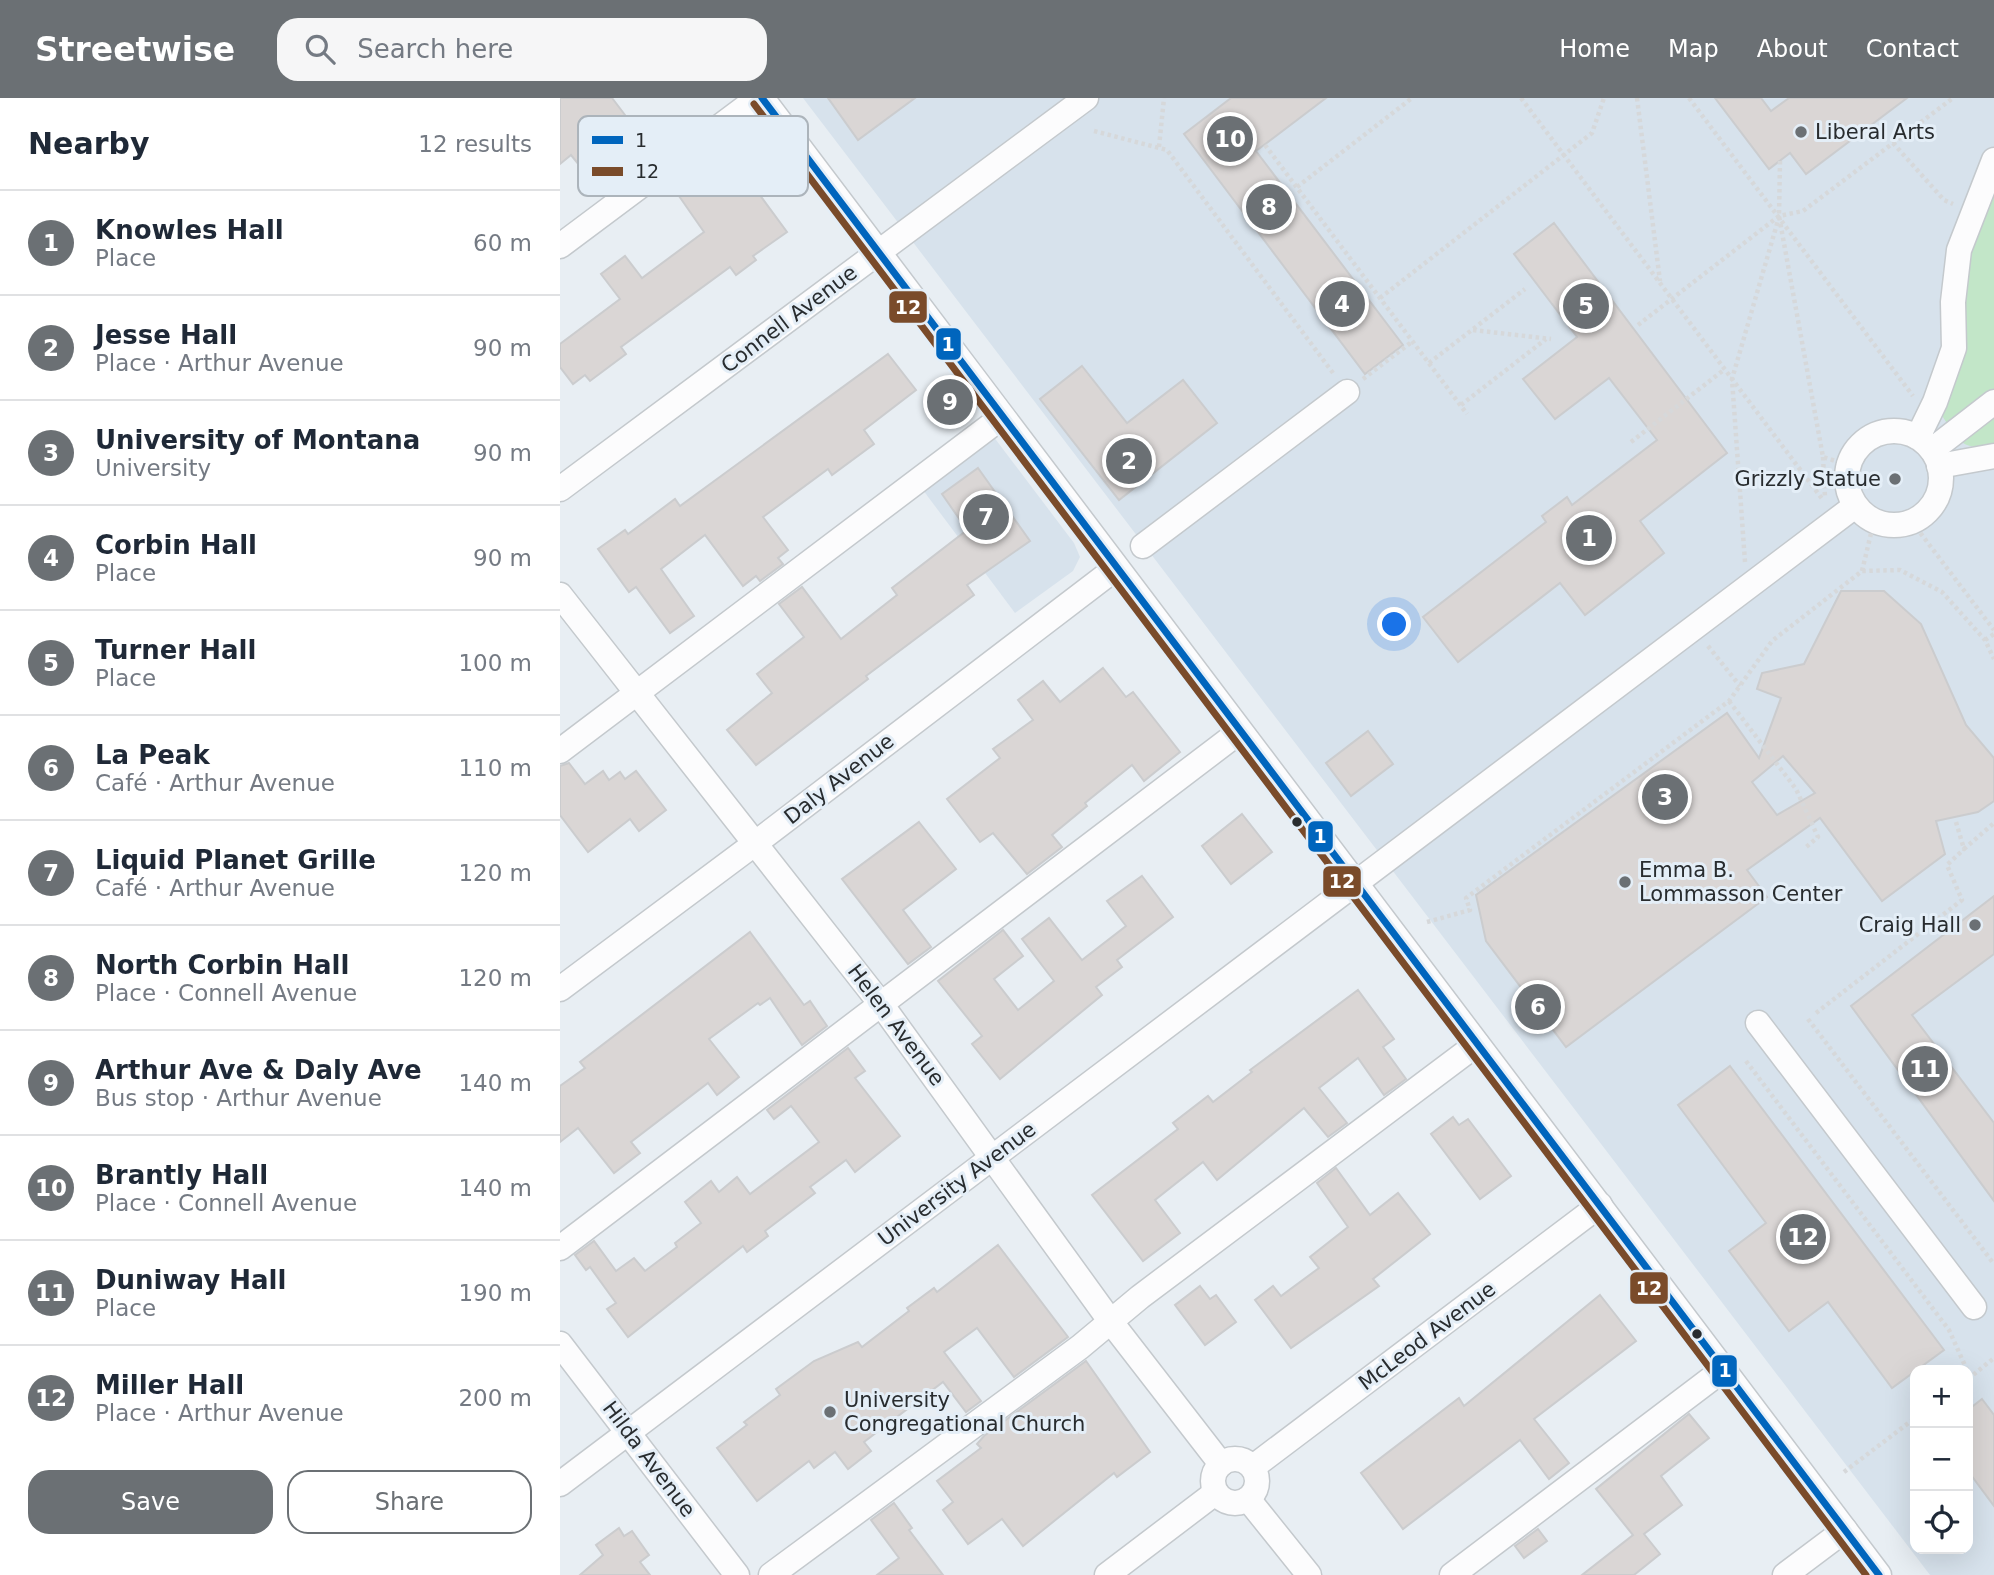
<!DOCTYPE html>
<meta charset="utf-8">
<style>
body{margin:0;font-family:"DejaVu Sans",sans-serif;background:#f6f6f7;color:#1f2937}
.controls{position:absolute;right:21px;bottom:21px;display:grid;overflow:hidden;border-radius:14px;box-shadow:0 7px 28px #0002}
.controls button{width:63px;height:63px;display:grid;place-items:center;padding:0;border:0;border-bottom:2px solid #e0e1e3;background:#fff;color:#1f2937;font:35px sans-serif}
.you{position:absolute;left:835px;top:527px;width:24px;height:24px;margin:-18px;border:5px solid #fff;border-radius:50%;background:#1a73e8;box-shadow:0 0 0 10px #1a73e833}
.badge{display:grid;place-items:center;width:46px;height:46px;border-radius:50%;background:#6b7074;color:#fff;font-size:23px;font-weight:700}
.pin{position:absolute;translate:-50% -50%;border:4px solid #fff;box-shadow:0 2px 7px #0006}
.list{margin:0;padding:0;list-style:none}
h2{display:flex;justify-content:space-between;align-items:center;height:91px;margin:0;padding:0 28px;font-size:30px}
h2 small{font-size:23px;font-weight:400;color:#747a83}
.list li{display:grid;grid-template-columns:46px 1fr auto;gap:21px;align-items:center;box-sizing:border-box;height:105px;padding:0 28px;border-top:2px solid #e0e1e3}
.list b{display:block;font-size:26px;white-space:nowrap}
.list p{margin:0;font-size:23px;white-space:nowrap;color:#747a83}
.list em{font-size:23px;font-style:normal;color:#747a83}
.actions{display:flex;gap:14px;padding:21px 28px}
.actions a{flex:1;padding:16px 0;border:2px solid #6b7074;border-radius:21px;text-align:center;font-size:24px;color:#6b7074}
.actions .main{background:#6b7074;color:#fff}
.icon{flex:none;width:38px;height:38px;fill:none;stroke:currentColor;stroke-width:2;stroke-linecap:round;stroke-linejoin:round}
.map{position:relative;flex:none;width:1434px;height:1477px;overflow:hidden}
header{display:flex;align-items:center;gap:42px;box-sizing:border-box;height:98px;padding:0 35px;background:#6b7074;color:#fff}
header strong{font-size:33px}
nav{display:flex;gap:38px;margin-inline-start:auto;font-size:24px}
.search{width:490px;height:63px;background:#f6f6f7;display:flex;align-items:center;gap:18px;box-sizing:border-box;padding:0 24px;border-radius:21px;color:#747a83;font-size:26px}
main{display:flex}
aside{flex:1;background:#fff}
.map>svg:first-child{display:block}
</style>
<header>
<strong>Streetwise</strong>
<div class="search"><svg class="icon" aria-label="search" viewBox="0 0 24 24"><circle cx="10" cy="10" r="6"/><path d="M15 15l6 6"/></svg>Search here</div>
<nav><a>Home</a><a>Map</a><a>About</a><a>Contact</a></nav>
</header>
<main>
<aside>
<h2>Nearby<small>12 results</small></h2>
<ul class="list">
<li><span class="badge">1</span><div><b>Knowles Hall</b><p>Place</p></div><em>60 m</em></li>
<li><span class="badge">2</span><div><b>Jesse Hall</b><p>Place · Arthur Avenue</p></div><em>90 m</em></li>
<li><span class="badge">3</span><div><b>University of Montana</b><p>University</p></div><em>90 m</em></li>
<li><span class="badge">4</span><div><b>Corbin Hall</b><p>Place</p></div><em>90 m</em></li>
<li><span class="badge">5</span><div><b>Turner Hall</b><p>Place</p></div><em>100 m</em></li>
<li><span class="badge">6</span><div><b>La Peak</b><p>Café · Arthur Avenue</p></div><em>110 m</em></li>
<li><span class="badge">7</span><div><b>Liquid Planet Grille</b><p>Café · Arthur Avenue</p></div><em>120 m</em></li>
<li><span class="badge">8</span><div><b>North Corbin Hall</b><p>Place · Connell Avenue</p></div><em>120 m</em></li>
<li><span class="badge">9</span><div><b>Arthur Ave &amp; Daly Ave</b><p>Bus stop · Arthur Avenue</p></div><em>140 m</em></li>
<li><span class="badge">10</span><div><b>Brantly Hall</b><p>Place · Connell Avenue</p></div><em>140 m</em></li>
<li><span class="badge">11</span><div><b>Duniway Hall</b><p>Place</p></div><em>190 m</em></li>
<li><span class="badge">12</span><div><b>Miller Hall</b><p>Place · Arthur Avenue</p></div><em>200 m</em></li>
</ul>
<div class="actions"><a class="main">Save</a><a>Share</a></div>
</aside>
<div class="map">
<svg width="1434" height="1477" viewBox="0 0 1434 1477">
<rect width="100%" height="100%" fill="#e8eef3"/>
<g fill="#d7e2ec" fill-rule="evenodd">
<path d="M 243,0 L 1434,0 L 1434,1477 L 1370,1477 ZM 1355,1272 L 1408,1272 L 1408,1451 L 1355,1451 Z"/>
<path d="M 427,330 L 514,445 L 520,459 L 513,473 L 455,515 L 357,384 Z"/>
</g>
<path fill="#c2e6c8" d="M 1434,82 L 1434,349 C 1397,351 1400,343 1380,315 L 1406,154 Z"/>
<g fill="#dad6d5" stroke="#cbccce" stroke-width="2" fill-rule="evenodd">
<path d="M 0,0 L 52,0 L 65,17 L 28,45 L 57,81 L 41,94 L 11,57 L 0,66 Z"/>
<path d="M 268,0 L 355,0 L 298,42 Z"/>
<path d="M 671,0 L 766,0 L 696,53 L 843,247 L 805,276 L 624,36 Z"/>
<path d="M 1155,0 L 1201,0 L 1211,13 L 1229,0 L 1347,0 L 1246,76 L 1230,55 L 1209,71 Z"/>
<path d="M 151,55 L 180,93 L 191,85 L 227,134 L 193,158 L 196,162 L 176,177 L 170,169 L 61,249 L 66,256 L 30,283 L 25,277 L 13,286 L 0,269 L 0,246 L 60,201 L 41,176 L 65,158 L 82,180 L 144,134 L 110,85 Z"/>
<path d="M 994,125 L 1167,355 L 1080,423 L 1104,455 L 1025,517 L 1000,485 L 898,564 L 863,519 L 986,424 L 982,418 L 1007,399 L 1012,407 L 1097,342 L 1049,280 L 995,321 L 963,281 L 1017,239 L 954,156 Z"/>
<path d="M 328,256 L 356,292 L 304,332 L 314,346 L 272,377 L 268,371 L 203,419 L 228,452 L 218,460 L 223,466 L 200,483 L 196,478 L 183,488 L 145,437 L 101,471 L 134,518 L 110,535 L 76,489 L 69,494 L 38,451 L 65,432 L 68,436 L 115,401 L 120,408 Z"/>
<path d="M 522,268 L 567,325 L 623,282 L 657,325 L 559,402 L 480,301 Z"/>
<path d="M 418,370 L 470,443 L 407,487 L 414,497 L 306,578 L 308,581 L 196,667 L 167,632 L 212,595 L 197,576 L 244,539 L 219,506 L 242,489 L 281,541 L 337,497 L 332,490 L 407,432 L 382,396 Z"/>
<path d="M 1281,493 L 1324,493 L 1361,526 L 1406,627 L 1434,660 L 1434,703 L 1418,714 L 1376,723 L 1385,756 L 1322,803 L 1260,720 L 1187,772 L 1207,799 L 1006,949 L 926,843 L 916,797 L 1167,615 L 1199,660 L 1221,600 L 1197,591 L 1202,575 L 1244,566 ZM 1223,658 L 1255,695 L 1217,717 L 1192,684 Z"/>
<path d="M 543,570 L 566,599 L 573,594 L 620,654 L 584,683 L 572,667 L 525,705 L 527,708 L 492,737 L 502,749 L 467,776 L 433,735 L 420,744 L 387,701 L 440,660 L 433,651 L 473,622 L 458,602 L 483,583 L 500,604 Z"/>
<path d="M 808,633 L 833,666 L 791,698 L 766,665 Z"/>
<path d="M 9,665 L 25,686 L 43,673 L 49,682 L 60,674 L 65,681 L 76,673 L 106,712 L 79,733 L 70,721 L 28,754 L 0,717 L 0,668 Z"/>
<path d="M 682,716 L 712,754 L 671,786 L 642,748 Z"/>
<path d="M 359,724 L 396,771 L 343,812 L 371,849 L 348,866 L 282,781 Z"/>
<path d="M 582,778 L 613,819 L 557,862 L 562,869 L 536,889 L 542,897 L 440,981 L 412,946 L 422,938 L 378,883 L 443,832 L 463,858 L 434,881 L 458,912 L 494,883 L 462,841 L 489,820 L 522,862 L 566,828 L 547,803 Z"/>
<path d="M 1434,798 L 1434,856 L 1352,917 L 1434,1025 L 1434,1103 L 1291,908 Z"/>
<path d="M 190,834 L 244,907 L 250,903 L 267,928 L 242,947 L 210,900 L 200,907 L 198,905 L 149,941 L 179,979 L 157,997 L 148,985 L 71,1044 L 80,1055 L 54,1075 L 18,1030 L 0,1044 L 0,988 L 25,970 L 20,964 Z"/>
<path d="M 798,892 L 834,941 L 823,949 L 846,981 L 824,997 L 798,960 L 759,990 L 787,1025 L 768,1039 L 744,1010 L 657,1082 L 643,1064 L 595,1102 L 620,1135 L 583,1163 L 532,1097 L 618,1031 L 613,1025 L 648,998 L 653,1004 L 692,974 L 690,972 Z"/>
<path d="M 288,950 L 305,973 L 295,980 L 340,1038 L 295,1074 L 286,1062 L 250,1089 L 255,1095 L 205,1133 L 208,1138 L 187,1154 L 183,1148 L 68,1239 L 47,1211 L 56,1205 L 30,1169 L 26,1172 L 15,1157 L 34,1143 L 56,1173 L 74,1160 L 85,1173 L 117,1149 L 115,1145 L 141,1125 L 125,1104 L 151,1083 L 159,1094 L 177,1079 L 190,1096 L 259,1044 L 231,1008 L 214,1021 L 207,1012 Z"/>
<path d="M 1170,968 L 1384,1252 L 1332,1290 L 1268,1204 L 1229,1233 L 1169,1153 L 1206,1125 L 1118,1007 Z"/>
<path d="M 893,1019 L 899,1027 L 908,1021 L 951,1078 L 920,1101 L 871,1036 Z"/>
<path d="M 776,1070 L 810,1117 L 838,1095 L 870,1136 L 813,1181 L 819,1188 L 731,1250 L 695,1202 L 713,1188 L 721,1198 L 759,1170 L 750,1159 L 788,1129 L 757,1085 Z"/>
<path d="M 438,1147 L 508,1239 L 454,1279 L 417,1230 L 384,1254 L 421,1303 L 406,1314 L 383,1284 L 304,1344 L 311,1353 L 288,1371 L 275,1354 L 254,1370 L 249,1363 L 197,1403 L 157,1350 L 187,1327 L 184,1324 L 220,1297 L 216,1291 L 254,1263 L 298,1244 L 302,1249 L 349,1213 L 347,1210 L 374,1190 L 377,1194 Z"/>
<path d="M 640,1188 L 650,1201 L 656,1197 L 676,1224 L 645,1247 L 615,1207 Z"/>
<path d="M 1040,1197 L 1076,1243 L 974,1321 L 1009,1365 L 989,1381 L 960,1342 L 843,1431 L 801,1375 L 899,1300 L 904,1308 Z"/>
<path d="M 526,1263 L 590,1354 L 557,1379 L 554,1375 L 463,1448 L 442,1421 L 408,1446 L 383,1412 L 393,1404 L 377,1383 L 421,1350 L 417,1346 L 424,1338 Z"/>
<path d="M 1422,1301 L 1434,1317 L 1434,1408 L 1408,1373 L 1408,1312 Z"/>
<path d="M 1129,1316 L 1149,1340 L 1101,1378 L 1122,1407 L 1084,1436 L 1100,1456 L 1074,1477 L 1022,1477 L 1073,1437 L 1036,1391 Z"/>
<path d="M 334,1405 L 352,1430 L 349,1432 L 383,1477 L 317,1477 L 339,1460 L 311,1422 Z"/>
<path d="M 59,1430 L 64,1438 L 72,1433 L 89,1457 L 80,1464 L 90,1477 L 20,1477 L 43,1457 L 36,1447 Z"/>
<path d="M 978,1431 L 987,1443 L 964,1460 L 955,1448 Z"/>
</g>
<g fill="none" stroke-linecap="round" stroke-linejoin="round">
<g stroke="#c4c9cd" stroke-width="27">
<g id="minor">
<path d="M 202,0 L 1319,1477"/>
<path d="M 0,148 L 198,0"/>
<circle cx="1334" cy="380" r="47"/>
<path d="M 1358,339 L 1375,304 L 1394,250 L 1393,204 L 1399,152 L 1434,62"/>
<path d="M 1372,352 L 1434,304"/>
<path d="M 1379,368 L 1434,358"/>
<path d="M 0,391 L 526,0"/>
<path d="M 583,448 L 787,294"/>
<path d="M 0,497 L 321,906 L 551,1224 L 661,1366"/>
<path d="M 0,653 L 442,319"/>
<path d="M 0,891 L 197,744 L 556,470"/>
<path d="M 1198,925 L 1414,1209"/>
<path d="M 0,1150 L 679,634"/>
<path d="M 0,1246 L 177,1477"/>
<circle cx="675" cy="1383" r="22"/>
<path d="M 693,1369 L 1040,1107"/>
<path d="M 0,1386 L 1295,408"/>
<path d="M 688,1401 L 749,1477"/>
<path d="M 211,1477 L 520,1249 L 580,1199 L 917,946"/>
<path d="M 547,1477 L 655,1395"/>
<path d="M 892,1477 L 1164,1271"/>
<path d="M 1225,1477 L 1285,1432"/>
</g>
</g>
<g stroke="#d6d8da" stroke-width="4.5" stroke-dasharray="3.5 3.5" stroke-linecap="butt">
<path d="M 961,0 L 1263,402"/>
<path d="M 1077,0 L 1100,183"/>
<path d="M 1129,0 L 1353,298"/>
<path d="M 534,33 L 607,52 L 773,275"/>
<path d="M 1333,45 L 1384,102 L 1393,106"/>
<path d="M 705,47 L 907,316"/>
<path d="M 599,49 L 604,0"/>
<path d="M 1220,63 L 1219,118 L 1263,359 L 1288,367"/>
<path d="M 737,89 L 852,0"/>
<path d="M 820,200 L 1032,35 L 1044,0"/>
<path d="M 1078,227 L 1219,118 L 1243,113 L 1393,0"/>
<path d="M 913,232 L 991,241"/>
<path d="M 869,265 L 965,191"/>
<path d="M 803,281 L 853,243"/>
<path d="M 901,307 L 986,241"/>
<path d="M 1071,344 L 1165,271"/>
<path d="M 1263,359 L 1265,400"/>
<path d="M 1352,424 L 1434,532"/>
<path d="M 1185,464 L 1172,281 L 1219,119"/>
<path d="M 1302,473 L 1314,423"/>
<path d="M 1425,542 L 1434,536"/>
<path d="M 1148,548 L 1180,588"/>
<path d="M 1169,603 L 1236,691 L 1258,739 L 1245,750"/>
<path d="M 1396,724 L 1404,751 L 1434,725"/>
<path d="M 867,824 L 910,812 L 906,800 L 1169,603 L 1212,543 L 1302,473 L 1340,472 L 1382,494 L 1425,542 L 1434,561"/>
<path d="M 1256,915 L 1402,802 L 1387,767 L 1404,751"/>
<path d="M 1248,921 L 1434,1166"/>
<path d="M 1186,963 L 1389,1232 L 1407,1272"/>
<path d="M 1408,1281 L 1434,1260"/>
<path d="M 1284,1374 L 1355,1320"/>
</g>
<use href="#minor" stroke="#fcfcfd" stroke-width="24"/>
<g stroke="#e4eef7" stroke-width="12">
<path id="bus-1" d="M 202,0 L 1319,1477"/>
</g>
<g stroke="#e4eef7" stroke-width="12">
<path id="bus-2" d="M 194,6 L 1306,1477"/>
</g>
<use href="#bus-1" stroke="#0065bd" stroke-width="7"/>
<use href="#bus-2" stroke="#7a4b2a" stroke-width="7"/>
</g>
<g fill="#6b7074" stroke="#e4eef7" stroke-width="2.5">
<circle cx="1241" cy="34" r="7"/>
<circle cx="1335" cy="381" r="7"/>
<circle cx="1065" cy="784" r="7"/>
<circle cx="1415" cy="827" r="7"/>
<circle cx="270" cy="1314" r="7"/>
</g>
<g fill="#282c2f" stroke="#e4eef7" stroke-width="2.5">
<circle cx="737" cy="724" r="6"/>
<circle cx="1137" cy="1236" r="6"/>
</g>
<g text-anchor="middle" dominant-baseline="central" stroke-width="6" stroke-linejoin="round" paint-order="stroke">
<g font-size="21" fill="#282c2f" stroke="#e4eef7" text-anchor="start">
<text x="1255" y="34">Liberal Arts</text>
<text x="1321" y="381" text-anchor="end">Grizzly Statue</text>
<text x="1079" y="772">Emma B.<tspan x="1079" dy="24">Lommasson Center</tspan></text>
<text x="1401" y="827" text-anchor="end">Craig Hall</text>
<text x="284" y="1302">University<tspan x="284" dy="24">Congregational Church</tspan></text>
</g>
<g font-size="21" fill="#282c2f" stroke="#e4eef7">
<text transform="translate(229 221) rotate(-37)">Connell Avenue</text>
<text transform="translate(279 681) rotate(-38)">Daly Avenue</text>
<text transform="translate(336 927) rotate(53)">Helen Avenue</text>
<text transform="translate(397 1086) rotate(-37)">University Avenue</text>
<text transform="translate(867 1238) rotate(-37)">McLeod Avenue</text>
<text transform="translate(89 1361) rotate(53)">Hilda Avenue</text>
</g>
</g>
<rect x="18" y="18" width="230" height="80" rx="10" fill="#e4eef7" stroke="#acb4bb" stroke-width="2"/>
<rect x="32" y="38" width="31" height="8" fill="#0065bd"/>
<rect x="32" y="69" width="31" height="9" fill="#7a4b2a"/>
<g font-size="19" fill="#282c2f">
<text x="75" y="49">1</text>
<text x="75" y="80">12</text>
</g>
<g stroke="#e4eef7" stroke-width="2.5">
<rect x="328" y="192" width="40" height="34" rx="7" fill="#7a4b2a"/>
<rect x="375" y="229" width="27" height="34" rx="7" fill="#0065bd"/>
<rect x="747" y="722" width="27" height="33" rx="7" fill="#0065bd"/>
<rect x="762" y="767" width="40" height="33" rx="7" fill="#7a4b2a"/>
<rect x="1069" y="1173" width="40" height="34" rx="7" fill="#7a4b2a"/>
<rect x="1151" y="1256" width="27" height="34" rx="7" fill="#0065bd"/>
</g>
<g font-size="19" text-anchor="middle" font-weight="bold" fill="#fff">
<text x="348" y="216">12</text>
<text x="388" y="253">1</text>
<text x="760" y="745">1</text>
<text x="782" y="790">12</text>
<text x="1089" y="1197">12</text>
<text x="1165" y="1279">1</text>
</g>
</svg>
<div class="controls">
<button>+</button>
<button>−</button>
<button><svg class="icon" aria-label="locate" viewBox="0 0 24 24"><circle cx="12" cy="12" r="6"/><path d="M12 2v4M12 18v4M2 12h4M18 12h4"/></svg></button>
</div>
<div class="you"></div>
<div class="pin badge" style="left:1029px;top:440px">1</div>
<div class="pin badge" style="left:569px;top:363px">2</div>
<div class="pin badge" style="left:1105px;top:699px">3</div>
<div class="pin badge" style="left:782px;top:206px">4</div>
<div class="pin badge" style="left:1026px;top:208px">5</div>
<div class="pin badge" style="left:978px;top:909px">6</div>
<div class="pin badge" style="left:426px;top:419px">7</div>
<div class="pin badge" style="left:709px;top:109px">8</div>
<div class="pin badge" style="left:390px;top:304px">9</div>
<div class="pin badge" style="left:670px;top:41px">10</div>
<div class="pin badge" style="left:1365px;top:971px">11</div>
<div class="pin badge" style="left:1243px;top:1139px">12</div>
</div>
</main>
